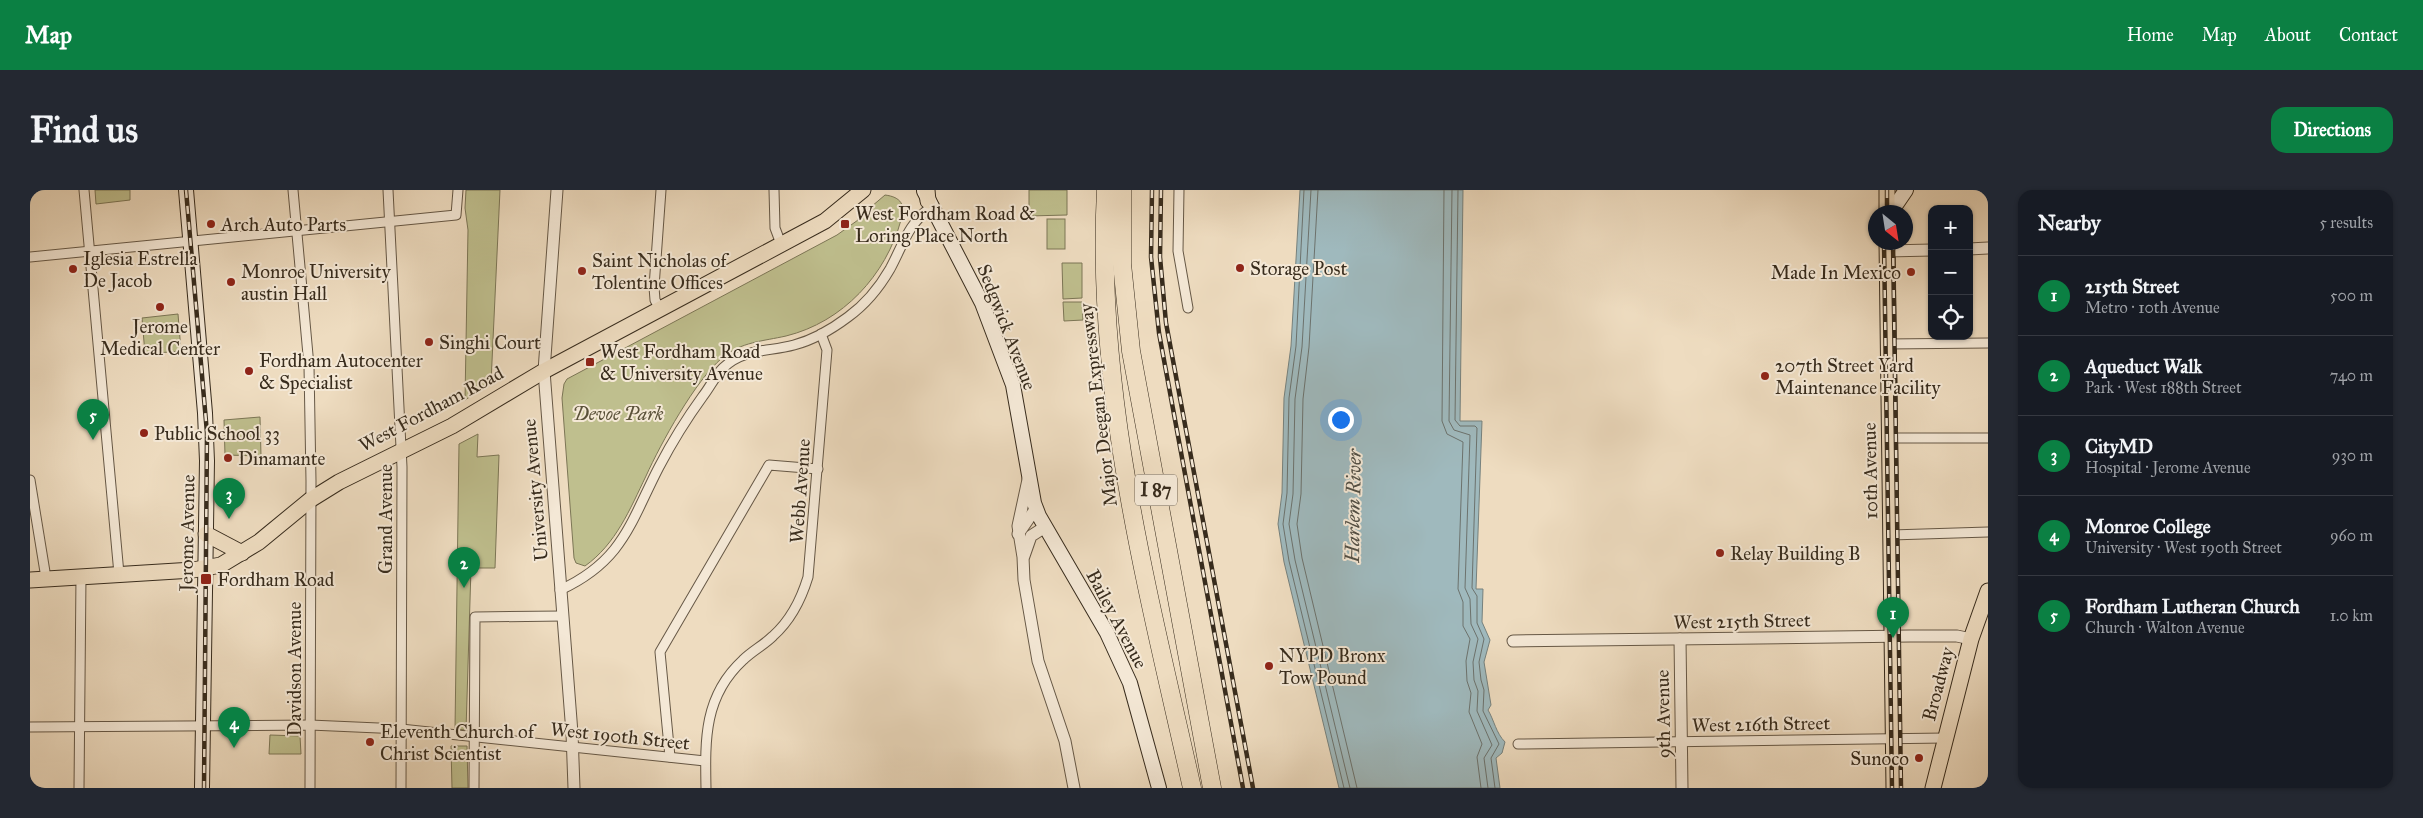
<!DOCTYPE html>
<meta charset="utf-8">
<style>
body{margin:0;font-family:"IM FELL Great Primer",serif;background:#242831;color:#f1f3f6}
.controls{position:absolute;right:15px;top:15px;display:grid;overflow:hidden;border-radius:10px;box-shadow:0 1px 4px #0004}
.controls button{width:45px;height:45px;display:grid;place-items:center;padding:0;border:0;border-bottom:1px solid #363941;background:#171b24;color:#f1f3f6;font:25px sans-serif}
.compass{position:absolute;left:1838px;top:15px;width:45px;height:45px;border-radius:50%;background:#171b24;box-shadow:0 1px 4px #0004;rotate:150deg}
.you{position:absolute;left:1310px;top:229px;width:18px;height:18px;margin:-12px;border:4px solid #fff;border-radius:50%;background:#1a73e8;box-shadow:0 0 0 8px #1a73e833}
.badge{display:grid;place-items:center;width:32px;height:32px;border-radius:50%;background:#0b8043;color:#fff;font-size:16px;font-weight:700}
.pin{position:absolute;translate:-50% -41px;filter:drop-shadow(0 1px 2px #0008)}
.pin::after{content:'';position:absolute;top:26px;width:18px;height:15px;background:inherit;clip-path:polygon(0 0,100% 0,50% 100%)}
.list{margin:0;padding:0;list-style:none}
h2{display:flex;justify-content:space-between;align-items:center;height:65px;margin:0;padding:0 20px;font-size:21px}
h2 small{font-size:16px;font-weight:400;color:#9ea1a6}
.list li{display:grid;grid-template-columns:32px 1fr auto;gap:15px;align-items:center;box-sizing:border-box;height:80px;padding:0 20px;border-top:1px solid #363941}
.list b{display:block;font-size:19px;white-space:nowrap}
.list p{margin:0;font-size:16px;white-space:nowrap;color:#9ea1a6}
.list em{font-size:16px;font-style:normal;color:#9ea1a6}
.icon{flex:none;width:28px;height:28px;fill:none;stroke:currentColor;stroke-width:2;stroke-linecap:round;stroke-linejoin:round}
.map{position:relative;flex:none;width:1958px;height:598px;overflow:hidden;border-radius:15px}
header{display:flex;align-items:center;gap:30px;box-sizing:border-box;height:70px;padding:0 25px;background:#0b8043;color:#fff}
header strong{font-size:24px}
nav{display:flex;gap:28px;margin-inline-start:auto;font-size:18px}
.intro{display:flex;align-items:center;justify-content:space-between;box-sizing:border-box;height:120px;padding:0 30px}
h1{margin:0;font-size:35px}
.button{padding:12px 22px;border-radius:15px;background:#0b8043;color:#fff;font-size:18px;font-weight:700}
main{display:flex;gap:30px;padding:0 30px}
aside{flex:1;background:#171b24;border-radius:15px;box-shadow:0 1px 4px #0004}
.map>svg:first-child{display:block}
</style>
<header>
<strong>Map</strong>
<nav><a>Home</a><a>Map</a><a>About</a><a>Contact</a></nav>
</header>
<div class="intro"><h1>Find us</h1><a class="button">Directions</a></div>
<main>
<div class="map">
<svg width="1958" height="598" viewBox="0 0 1958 598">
<rect width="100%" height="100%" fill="#eedcc0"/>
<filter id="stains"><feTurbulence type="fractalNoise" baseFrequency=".004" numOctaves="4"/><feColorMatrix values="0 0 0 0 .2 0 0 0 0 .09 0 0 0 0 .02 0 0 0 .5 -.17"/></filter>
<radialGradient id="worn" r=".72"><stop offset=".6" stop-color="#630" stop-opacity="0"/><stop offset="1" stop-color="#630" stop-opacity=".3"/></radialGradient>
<g fill="#bfbf8e" stroke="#7c7656">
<path d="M 65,0 L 100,0 L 100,10 L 66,14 Z"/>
<path d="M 436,0 L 470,0 L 461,193 L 435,210 L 438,40 L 435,18 Z"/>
<path d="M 999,0 L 1037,0 L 1037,25 L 999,26 Z"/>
<path d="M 855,5 C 871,7 876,15 871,30 C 856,85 813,132 756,146 C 734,151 710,152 692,168 C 665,191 631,253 616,286 C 600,319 586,354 555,376 L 546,373 L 544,368 L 532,208 L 534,194 L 537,189 L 807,45 L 828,30 L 828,28 Z"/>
<rect x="1017" y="29" width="18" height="30"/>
<path d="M 1032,73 L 1052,73 L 1052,108 L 1033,109 Z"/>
<path d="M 1033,112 L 1052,112 L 1053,130 L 1034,131 Z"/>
<path d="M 148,124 L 151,161 L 115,164 L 112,128 Z"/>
<path d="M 230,227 L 231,266 L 195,265 L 194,230 Z"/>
<path d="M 448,244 L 447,267 L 469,265 L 465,378 L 441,378 L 436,540 L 425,539 L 429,254 Z"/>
<path d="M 240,545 L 270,546 L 271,564 L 239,564 Z"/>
<path d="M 421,556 L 437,556 L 438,598 L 422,598 Z"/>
</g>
<path fill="#9fb9bd" stroke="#76817d" d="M 1270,0 L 1433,0 L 1430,231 L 1452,231 L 1446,399 L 1453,399 L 1452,432 L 1460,450 L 1454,472 L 1461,515 L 1458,520 C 1464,530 1466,543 1475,552 L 1472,563 L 1466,568 L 1470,598 L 1309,598 L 1254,372 L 1248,334 L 1252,303 L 1254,208 L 1261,156 Z"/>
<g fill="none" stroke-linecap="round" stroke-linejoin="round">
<g stroke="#6c726d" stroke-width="1">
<path d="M 1274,0 L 1266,156 L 1259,208 L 1257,303 L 1253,334 L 1259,371 L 1314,598"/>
<path d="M 1281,0 L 1272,157 L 1265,209 L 1263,304 L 1259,334 L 1265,370 L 1320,598"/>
<path d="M 1288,0 L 1279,157 L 1273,209 L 1271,304 L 1267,334 L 1272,368 L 1327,598"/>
<path d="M 1414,0 L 1412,231 L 1417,244 L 1433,252 L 1428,399 L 1433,412 L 1433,436 L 1440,449 L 1436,471 L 1437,491 L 1441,503 L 1439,522 L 1452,554 L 1447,567 L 1451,598"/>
<path d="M 1422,0 L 1419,231 L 1424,240 L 1440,245 L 1435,398 L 1440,409 L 1441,434 L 1448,449 L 1443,472 L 1444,490 L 1448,501 L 1447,521 L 1462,555 L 1454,568 L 1458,598"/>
<path d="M 1428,0 L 1425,230 L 1430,236 L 1445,236 L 1447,238 L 1442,398 L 1447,406 L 1447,433 L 1454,449 L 1449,472 L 1451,490 L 1454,500 L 1453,521 L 1469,554 L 1461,568 L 1465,598"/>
</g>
<g stroke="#665846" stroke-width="11">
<g id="minor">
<path d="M 54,0 L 89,384"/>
<path d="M 263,0 L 279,176 L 281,291 L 280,598"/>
<path d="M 358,0 L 372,277 L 371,598"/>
<path d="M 744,0 L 745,38 L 751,54"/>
<path d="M 1149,0 L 1148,61 L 1158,118"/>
<path d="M 0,67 L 426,25 L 428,0"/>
<path d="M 630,119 L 625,110 L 624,97 L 631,0"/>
<path d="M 1857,154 L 1958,153"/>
<path d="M 1859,248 L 1958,248"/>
<path d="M 0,290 L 16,388"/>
<path d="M 1861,345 L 1958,342"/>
<path d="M 530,400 C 593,371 600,333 629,277 C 642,252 657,228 673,206 C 680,197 685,186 693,178 C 713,158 739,162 764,155 C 783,150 802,139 818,127 C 836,114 849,98 860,79 C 873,55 878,34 901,17"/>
<path d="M 0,537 L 280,535 L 371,539 L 675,571"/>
<path d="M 1488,554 L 1915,548"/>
<path d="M 640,567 L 630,462 L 739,275 L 788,279"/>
<path d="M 49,598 L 51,386"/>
<path d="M 444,598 L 445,427 L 533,426"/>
<path d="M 676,598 C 675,549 674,506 713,470 C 722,461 734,455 743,446 C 761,430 771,410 778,387 L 797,160 L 791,144"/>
</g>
</g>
<g stroke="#665846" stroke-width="13">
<g id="tertiary">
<path d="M 527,0 L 514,181 L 542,543 L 544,598"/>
<path d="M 1939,59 L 1958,58"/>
<path d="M 1857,61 L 1902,60"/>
<path d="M 999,285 L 988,336 L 993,367 L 994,390 L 1008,471 L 1035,551 L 1044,598"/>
<path d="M 988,344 L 1006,318"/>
<path d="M 994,366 L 1001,346 L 1015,337"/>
<path d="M 1650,449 L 1652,598"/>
<path d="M 1483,451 L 1880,446 L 1927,446 L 1941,449"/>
</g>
</g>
<g stroke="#382c1d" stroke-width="16">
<g id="secondary">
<path d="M 156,0 L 175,223 L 177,271 L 172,598"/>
<path d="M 894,1 L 952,113 L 983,195 L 1004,313 L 1009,326 L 1077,443 L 1100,493 L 1129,598"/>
<path d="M 1861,22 L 1876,0"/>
</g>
</g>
<g stroke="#382c1d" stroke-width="17">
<g id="primary">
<path d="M 897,0 L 898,11"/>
<path d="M 1857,22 L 1857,0"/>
<path d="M 1857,52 L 1864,598"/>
<path d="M 176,344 L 212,363"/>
<path d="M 0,390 L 163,380 L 191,375 L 229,352 L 280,310 L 309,292 L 422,236 L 514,181 L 795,31 L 833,0"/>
<path d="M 1903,598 L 1941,449 L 1958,401"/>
</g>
</g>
<g stroke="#382c1d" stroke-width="19">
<g id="motorway">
<path d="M 1076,0 C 1065,203 1118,401 1162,598"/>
<path d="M 1092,0 L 1092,74 L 1101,161 L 1182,598"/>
</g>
</g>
<use href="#minor" stroke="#f4e8d6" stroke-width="9"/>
<use href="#tertiary" stroke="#f4e8d6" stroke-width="11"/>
<use href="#secondary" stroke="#f4e8d6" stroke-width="14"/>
<use href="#primary" stroke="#eedcc0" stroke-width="15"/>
<use href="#motorway" stroke="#eedcc0" stroke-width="18"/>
<g stroke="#382c1d" stroke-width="4.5">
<g id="rail">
<path d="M 156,0 L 177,243 L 174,598"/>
<path d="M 1122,0 L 1121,67 L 1129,143 L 1213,598"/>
<path d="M 1131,0 L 1130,67 L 1136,133 L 1223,598"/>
<path d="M 1857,0 L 1857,22"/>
<path d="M 1854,52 L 1862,598"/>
<path d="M 1863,52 L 1871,598"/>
</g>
</g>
<use href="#rail" stroke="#f4e8d6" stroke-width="2.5" stroke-dasharray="8" stroke-linecap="butt"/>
</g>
<g fill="#8f2418" stroke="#f4e8d6" stroke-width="2">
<circle cx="181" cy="34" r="5"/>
<rect x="810" y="29" width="10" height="10" rx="2.5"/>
<circle cx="1210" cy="78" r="5"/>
<circle cx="43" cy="79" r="5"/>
<circle cx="552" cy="81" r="5"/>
<circle cx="1881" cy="82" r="5"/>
<circle cx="201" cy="92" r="5"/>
<circle cx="130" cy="117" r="5"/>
<circle cx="399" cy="152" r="5"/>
<rect x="555" y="167" width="10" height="10" rx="2.5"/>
<circle cx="219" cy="181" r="5"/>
<circle cx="1735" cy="186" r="5"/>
<circle cx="114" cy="243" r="5"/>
<circle cx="198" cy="268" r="5"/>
<circle cx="1690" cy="363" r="5"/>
<rect x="170" y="383" width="12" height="12" rx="2.5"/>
<circle cx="1239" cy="476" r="5"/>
<circle cx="340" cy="552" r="5"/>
<circle cx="1889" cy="568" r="5"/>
</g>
<g text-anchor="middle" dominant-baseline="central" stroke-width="4" stroke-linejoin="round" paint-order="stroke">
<rect fill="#f4e8d6" stroke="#706454" stroke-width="1" x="1105" y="284.5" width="42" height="31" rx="4"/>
<g font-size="18" font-weight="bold" fill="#382c1d">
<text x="1126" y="300">I 87</text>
</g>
<g font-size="19" fill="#382c1d" stroke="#f4e8d6" text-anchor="start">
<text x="825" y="23">West Fordham Road &amp;<tspan x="825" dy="22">Loring Place North</tspan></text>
<text x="191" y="34">Arch Auto Parts</text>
<text x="53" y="68">Iglesia Estrella<tspan x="53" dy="22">De Jacob</tspan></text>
<text x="562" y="70">Saint Nicholas of<tspan x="562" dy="22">Tolentine Offices</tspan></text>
<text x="1220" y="78">Storage Post</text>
<text x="211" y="81">Monroe University<tspan x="211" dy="22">austin Hall</tspan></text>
<text x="1871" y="82" text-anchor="end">Made In Mexico</text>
<text x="130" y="136" text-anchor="middle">Jerome<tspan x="130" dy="22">Medical Center</tspan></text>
<text x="409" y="152">Singhi Court</text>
<text x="570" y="161">West Fordham Road<tspan x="570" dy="22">&amp; University Avenue</tspan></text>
<text x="229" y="170">Fordham Autocenter<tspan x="229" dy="22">&amp; Specialist</tspan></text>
<text x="1745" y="175">207th Street Yard<tspan x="1745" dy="22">Maintenance Facility</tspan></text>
<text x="124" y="243">Public School 33</text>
<text x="208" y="268">Dinamante</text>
<text x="1700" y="363">Relay Building B</text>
<text x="187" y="389">Fordham Road</text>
<text x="1249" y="465">NYPD Bronx<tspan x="1249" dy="22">Tow Pound</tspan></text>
<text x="350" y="541">Eleventh Church of<tspan x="350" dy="22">Christ Scientist</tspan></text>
<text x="1879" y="568" text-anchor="end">Sunoco</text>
</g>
<g font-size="19" fill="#382c1d" stroke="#f4e8d6">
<text transform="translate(977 137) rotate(69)">Sedgwick Avenue</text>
<text transform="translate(1068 215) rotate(-97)">Major Deegan Expressway</text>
<text transform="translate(401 219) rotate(-28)">West Fordham Road</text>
<text transform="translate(1840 281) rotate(-91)">10th Avenue</text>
<text transform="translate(505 300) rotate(-95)">University Avenue</text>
<text transform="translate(770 301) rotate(-86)">Webb Avenue</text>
<text transform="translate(355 329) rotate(-90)">Grand Avenue</text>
<text transform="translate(157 343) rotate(-89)">Jerome Avenue</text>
<text transform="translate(1087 429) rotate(62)">Bailey Avenue</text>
<text transform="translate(1712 431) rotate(-1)">West 215th Street</text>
<text transform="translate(264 479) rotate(-90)">Davidson Avenue</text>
<text transform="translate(1908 494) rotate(-75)">Broadway</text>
<text transform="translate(1633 524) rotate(-91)">9th Avenue</text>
<text transform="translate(1731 534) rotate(-1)">West 216th Street</text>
<text transform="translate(590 546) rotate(6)">West 190th Street</text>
</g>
<g font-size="19" font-style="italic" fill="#5a5139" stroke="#f4e8d6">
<text x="588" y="223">Devoe Park</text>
</g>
<g font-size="20" font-style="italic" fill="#524f45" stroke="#f4e8d6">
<text transform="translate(1323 316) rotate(-89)">Harlem River</text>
</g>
</g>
<rect width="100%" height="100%" filter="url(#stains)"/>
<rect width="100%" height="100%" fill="url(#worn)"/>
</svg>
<div class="controls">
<button>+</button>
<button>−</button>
<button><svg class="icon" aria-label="locate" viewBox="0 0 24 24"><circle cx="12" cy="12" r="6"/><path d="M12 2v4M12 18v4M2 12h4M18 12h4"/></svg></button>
</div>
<svg class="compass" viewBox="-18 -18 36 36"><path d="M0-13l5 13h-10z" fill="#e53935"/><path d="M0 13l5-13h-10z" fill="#9ea1a6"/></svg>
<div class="you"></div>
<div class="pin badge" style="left:1863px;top:448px">1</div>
<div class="pin badge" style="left:434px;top:398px">2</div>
<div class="pin badge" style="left:199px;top:329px">3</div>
<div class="pin badge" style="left:204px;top:558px">4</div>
<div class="pin badge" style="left:63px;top:250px">5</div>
</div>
<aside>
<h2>Nearby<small>5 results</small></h2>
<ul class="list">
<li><span class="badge">1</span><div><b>215th Street</b><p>Metro · 10th Avenue</p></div><em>500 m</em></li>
<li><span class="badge">2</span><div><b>Aqueduct Walk</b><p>Park · West 188th Street</p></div><em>740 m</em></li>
<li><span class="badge">3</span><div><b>CityMD</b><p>Hospital · Jerome Avenue</p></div><em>930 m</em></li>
<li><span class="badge">4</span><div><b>Monroe College</b><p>University · West 190th Street</p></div><em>960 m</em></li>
<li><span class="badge">5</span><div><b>Fordham Lutheran Church</b><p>Church · Walton Avenue</p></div><em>1.0 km</em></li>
</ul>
</aside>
</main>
